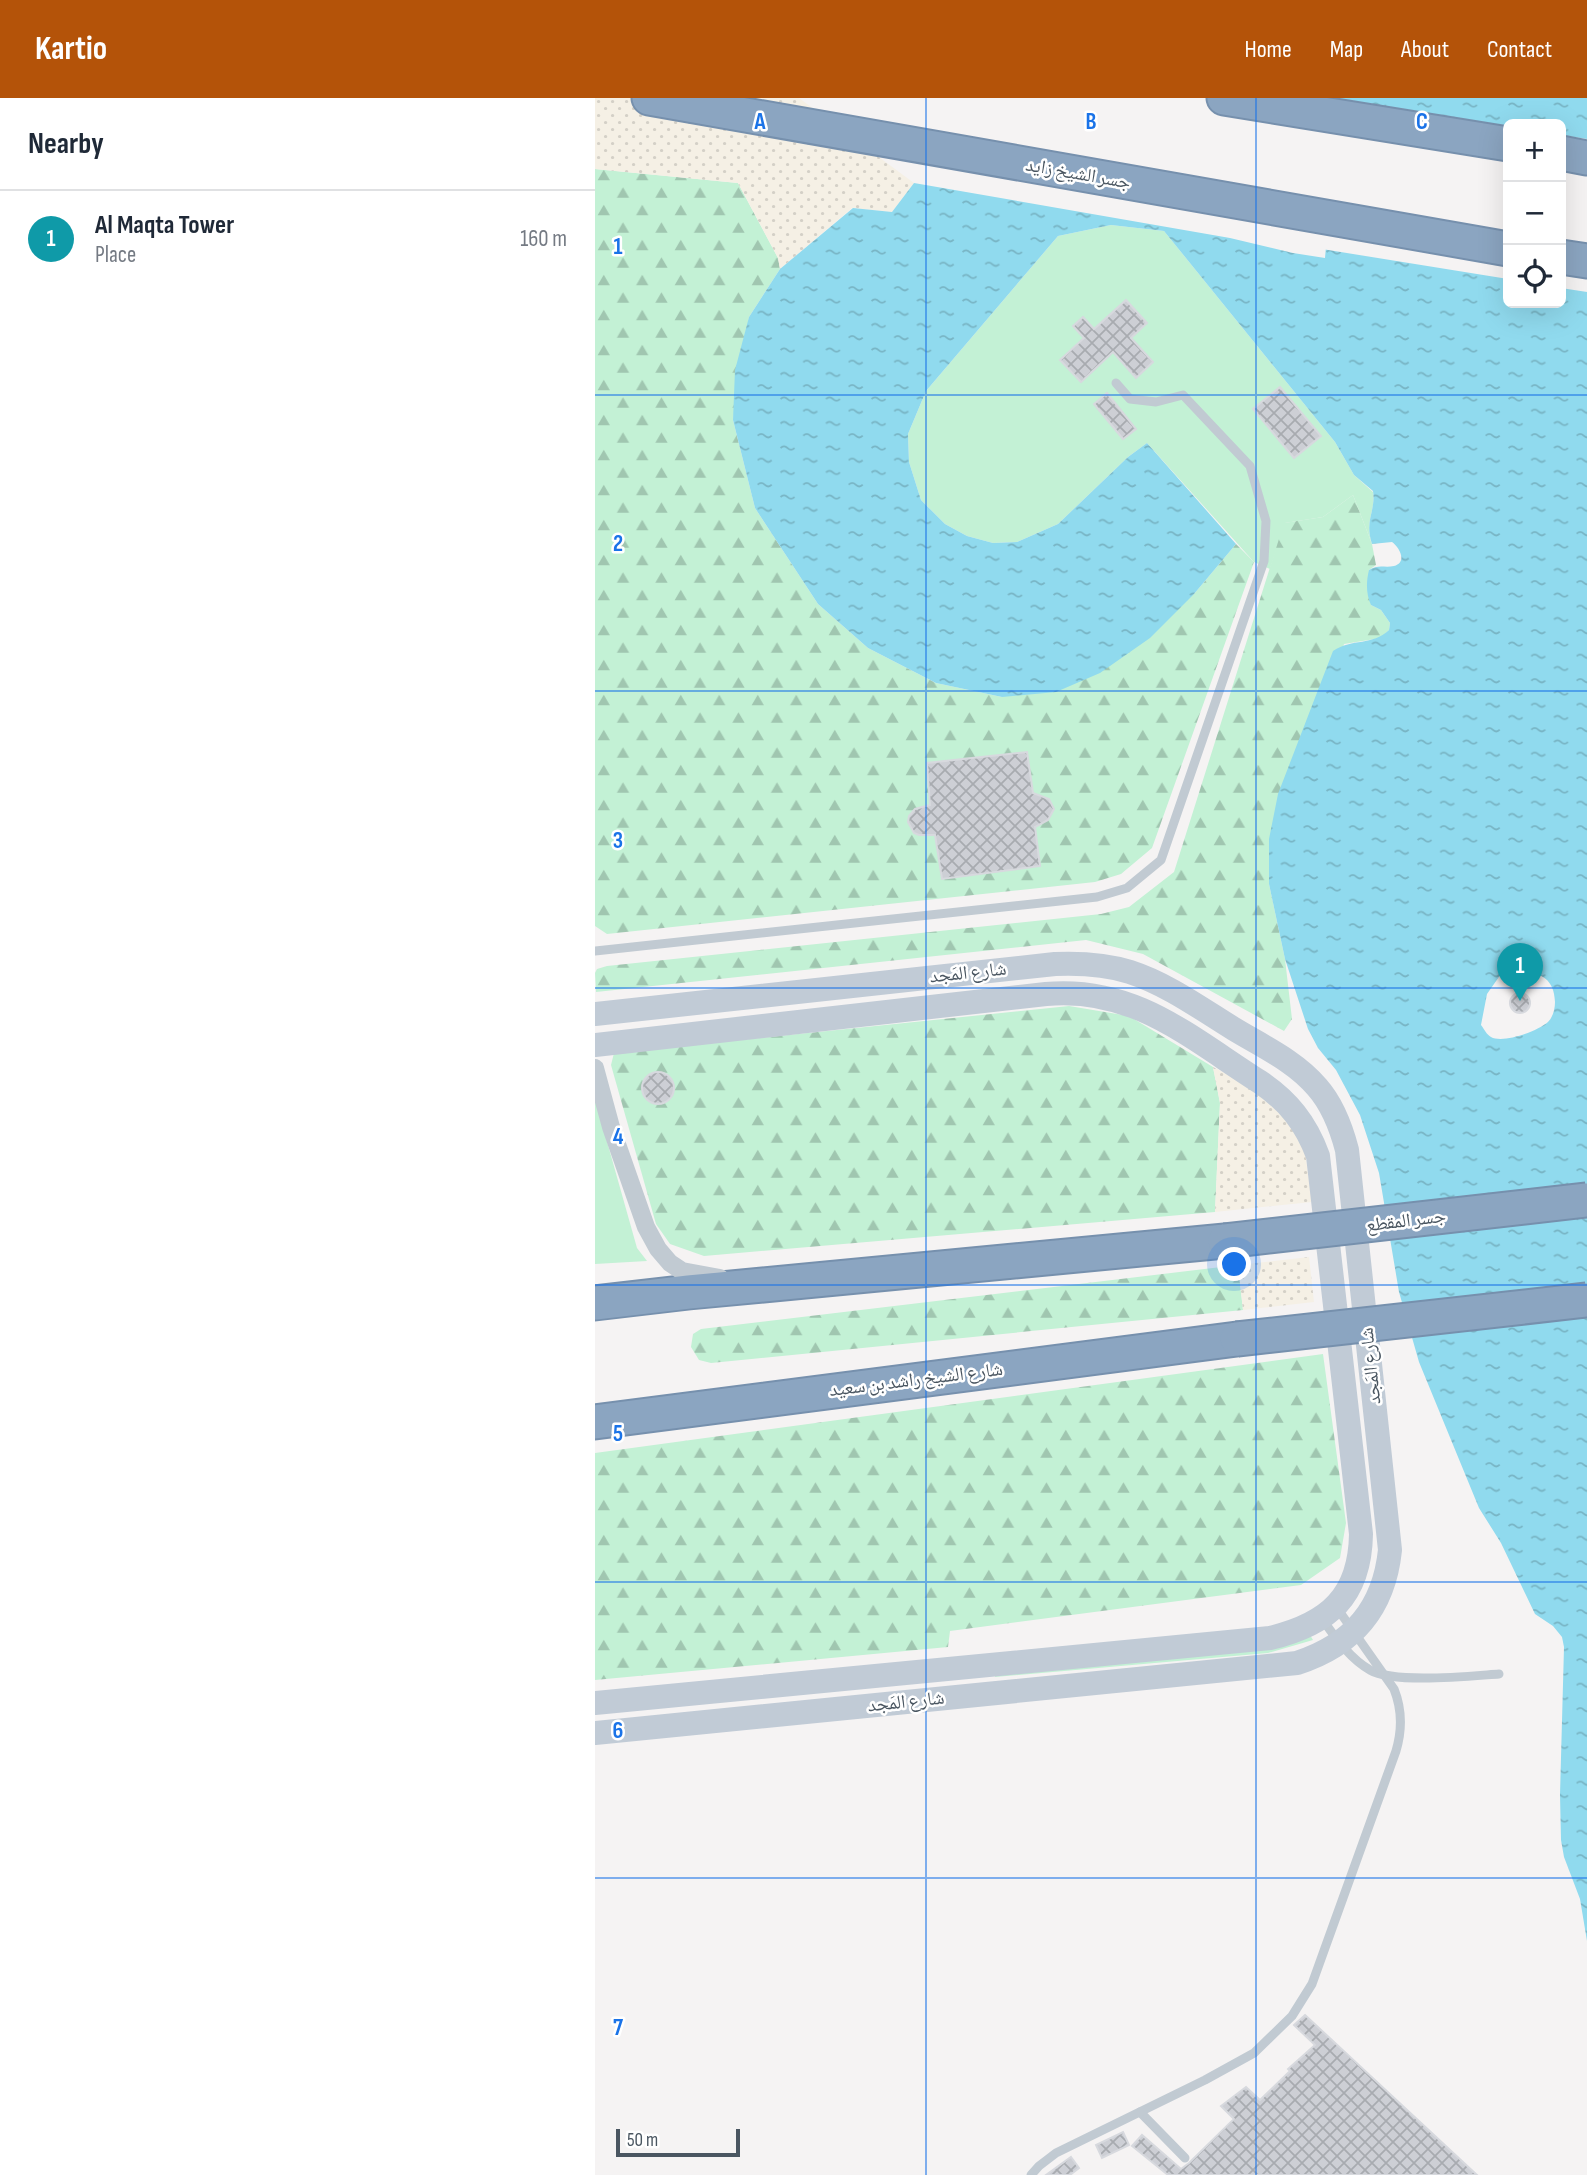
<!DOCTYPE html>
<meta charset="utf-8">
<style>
body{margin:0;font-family:"Sofia Sans Condensed","Noto Naskh Arabic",sans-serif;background:#f2f2f3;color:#1f2937}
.controls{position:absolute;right:21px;top:21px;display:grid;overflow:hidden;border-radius:10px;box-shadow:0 7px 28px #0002}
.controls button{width:63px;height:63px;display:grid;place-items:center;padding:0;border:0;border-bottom:2px solid #e0e1e3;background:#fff;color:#1f2937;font:35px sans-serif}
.scale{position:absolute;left:21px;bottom:18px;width:124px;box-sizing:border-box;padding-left:7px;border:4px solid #4a5661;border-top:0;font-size:19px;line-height:24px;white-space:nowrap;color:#4a5661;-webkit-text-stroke:5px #fff;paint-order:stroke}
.you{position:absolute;left:640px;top:1167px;width:24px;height:24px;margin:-18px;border:5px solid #fff;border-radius:50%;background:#1a73e8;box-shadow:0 0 0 10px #1a73e833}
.badge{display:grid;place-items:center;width:46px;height:46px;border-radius:50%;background:#b45309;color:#fff;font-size:23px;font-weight:700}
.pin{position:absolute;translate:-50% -58px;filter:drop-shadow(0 2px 4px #0008)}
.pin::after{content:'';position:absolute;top:37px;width:24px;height:21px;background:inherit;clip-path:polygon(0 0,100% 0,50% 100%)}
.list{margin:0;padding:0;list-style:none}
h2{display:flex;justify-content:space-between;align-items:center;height:91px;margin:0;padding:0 28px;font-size:30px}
h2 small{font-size:23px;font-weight:400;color:#747a83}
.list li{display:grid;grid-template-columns:46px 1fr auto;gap:21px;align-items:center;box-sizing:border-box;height:98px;padding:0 28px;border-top:2px solid #e0e1e3}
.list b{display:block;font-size:26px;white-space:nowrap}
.list p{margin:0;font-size:23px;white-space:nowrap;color:#747a83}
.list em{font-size:23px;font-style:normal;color:#747a83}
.icon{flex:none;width:38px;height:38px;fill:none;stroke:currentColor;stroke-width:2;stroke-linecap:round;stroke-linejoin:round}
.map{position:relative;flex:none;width:992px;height:2077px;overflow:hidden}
header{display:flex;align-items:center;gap:42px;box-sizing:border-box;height:98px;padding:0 35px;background:#b45309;color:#fff}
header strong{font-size:33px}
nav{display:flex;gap:38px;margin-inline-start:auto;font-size:24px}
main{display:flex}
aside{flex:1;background:#fff}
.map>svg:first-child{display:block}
</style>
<header>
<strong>Kartio</strong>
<nav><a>Home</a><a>Map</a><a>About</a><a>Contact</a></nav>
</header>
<main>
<aside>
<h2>Nearby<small></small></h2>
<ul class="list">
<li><span class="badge" style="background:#0f9aa8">1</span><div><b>Al Maqta Tower</b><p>Place</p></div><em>160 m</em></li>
</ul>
</aside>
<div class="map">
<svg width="992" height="2077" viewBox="0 0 992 2077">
<defs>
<pattern id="forest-firs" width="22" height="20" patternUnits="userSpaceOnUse" patternTransform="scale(1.75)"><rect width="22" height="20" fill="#c3f1d5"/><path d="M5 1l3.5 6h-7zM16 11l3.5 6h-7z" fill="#a0c6b0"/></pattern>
<pattern id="sand-dots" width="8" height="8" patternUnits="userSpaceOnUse" patternTransform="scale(1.75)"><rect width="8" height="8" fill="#f5f0e5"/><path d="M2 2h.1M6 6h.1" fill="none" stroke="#d4d0c7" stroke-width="1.8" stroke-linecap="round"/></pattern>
<pattern id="water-ripples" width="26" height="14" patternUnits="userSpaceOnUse" patternTransform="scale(1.75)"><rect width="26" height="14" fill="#90daee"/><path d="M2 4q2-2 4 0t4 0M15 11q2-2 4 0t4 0" fill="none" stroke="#78b4c4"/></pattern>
<pattern id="building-cross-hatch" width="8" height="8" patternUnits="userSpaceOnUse" patternTransform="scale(1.75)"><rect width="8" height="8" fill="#cdcfd5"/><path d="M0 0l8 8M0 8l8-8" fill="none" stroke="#a8abb0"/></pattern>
</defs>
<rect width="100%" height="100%" fill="#f5f3f3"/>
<g fill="#c3f1d5">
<path d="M 516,127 L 569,133 L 740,344 L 759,377 L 778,394 C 781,414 769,422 777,446 L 758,397 L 728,419 L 690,425 L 675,471 L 659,464 L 552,345 L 533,359 L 463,426 L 422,444 L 398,445 L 372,438 L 350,426 L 326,402 L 314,364 L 313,336 L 331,293 L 463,138 Z"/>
<path d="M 0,1001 L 42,1150 L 52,1163 L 0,1166 Z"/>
<path d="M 712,1532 L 718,1542 L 673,1555 L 400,1579 L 399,1569 Z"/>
</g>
<g fill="url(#forest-firs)">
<path d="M 0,71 L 143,85 L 183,160 L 185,171 L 154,219 L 138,322 L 160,410 L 223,506 L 273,550 L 341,585 L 407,599 L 599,496 L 641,446 L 659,464 L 557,750 L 526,776 L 500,784 L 12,836 L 0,828 Z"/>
<path d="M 758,397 L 777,446 L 781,467 L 774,472 L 776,507 L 786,512 L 795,525 L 794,532 L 786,540 L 749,546 L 674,786 L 690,861 L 697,921 L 689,933 L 548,856 L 491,842 L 1,894 L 0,875 L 2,871 L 12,868 L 506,816 L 534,809 L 579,774 L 689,425 L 728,419 Z"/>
<path d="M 474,908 L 534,918 L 618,969 L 625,1005 L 620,1114 L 109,1158 L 75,1146 L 61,1126 L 16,967 L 19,955 Z"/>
<path d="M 643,1167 L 648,1212 L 116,1265 L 104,1262 L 96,1249 L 98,1236 L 106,1231 Z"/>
<path d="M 728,1256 L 751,1425 L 745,1460 L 706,1487 L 355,1533 L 353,1549 L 0,1582 L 0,1355 Z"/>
</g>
<g fill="url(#sand-dots)">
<path d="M 0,0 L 204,0 L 319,85 L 297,114 L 257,110 L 185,171 L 183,160 L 143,85 L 0,71 Z"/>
<path d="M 618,969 L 674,997 L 700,1030 L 710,1054 L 717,1104 L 620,1114 L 625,1005 Z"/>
<path d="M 714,1159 L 719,1204 L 648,1212 L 643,1167 Z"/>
</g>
<path fill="url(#water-ripples)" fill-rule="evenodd" d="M 744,0 L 992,0 L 992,1843 L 985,1801 L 969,1759 L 966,1742 L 965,1697 L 969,1549 L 967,1539 L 958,1528 L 940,1516 L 906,1445 L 884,1410 L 824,1264 L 804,1194 L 784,1075 L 765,1017 L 741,972 L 723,950 L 713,931 L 690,861 L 674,786 L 674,741 L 683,696 L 738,553 C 758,540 777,548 794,532 L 795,525 L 786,512 L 776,507 C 771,496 771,484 774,472 C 783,466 789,470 799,468 C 813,464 804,449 797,444 L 777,446 C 769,422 781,414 778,393 L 759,377 L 740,344 L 569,133 L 516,127 L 463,138 L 331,293 L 313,336 L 314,364 L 326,402 L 350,426 L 372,438 L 398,445 L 422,444 L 463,426 L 533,359 L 552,345 L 641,446 L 599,496 L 555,540 L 505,575 L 461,594 L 407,599 L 341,585 L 273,550 L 223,506 L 160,410 L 138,322 L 140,272 L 154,219 L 185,171 L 258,110 L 297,114 L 319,85 L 635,140 L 698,155 L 730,160 ZM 913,26 L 966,26 L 966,205 L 913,205 ZM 925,870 C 945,877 959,879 960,904 C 960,911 958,919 953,924 C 943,933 908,946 896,939 C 892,937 889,931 886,927 L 892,896 L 906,876 Z"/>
<g fill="#f5f3f3">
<path d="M 741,0 L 913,28 L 913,181 L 727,151 Z"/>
<path d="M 966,37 L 992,41 L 992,194 L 966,190 Z"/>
</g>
<g fill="url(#building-cross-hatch)" stroke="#d7d9de" stroke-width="2">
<path d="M 531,202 L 552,225 L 536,240 L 558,264 L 541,280 L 518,254 L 486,284 L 465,262 L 489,240 L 478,228 L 488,219 L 499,231 Z"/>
<path d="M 685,289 L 726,338 L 699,360 L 658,311 Z"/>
<path d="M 512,295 L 541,331 L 528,341 L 499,306 Z"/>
<path d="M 432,654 L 438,695 L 454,701 L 459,711 L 453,722 L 440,729 L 445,768 L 347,781 L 340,737 L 324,737 L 319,735 L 313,724 L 314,718 L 320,711 L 335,707 L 332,665 Z"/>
<circle cx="925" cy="905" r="10"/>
<circle cx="63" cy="990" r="16"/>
<path d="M 710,1917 L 882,2077 L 573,2077 L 537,2048 L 547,2037 L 586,2071 L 594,2065 L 639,2021 L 626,2008 L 651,1989 L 665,2002 L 695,1973 L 693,1971 L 720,1947 L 699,1927 Z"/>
<path d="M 528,2034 L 534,2047 L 507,2060 L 501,2047 Z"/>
<path d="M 476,2059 L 484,2070 L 475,2077 L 451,2077 Z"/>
</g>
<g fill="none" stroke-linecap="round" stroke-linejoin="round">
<g stroke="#7690ad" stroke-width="37">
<g id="highway">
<path d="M 54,0 L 913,151"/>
<path d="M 629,0 L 913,46"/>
<path d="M 966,55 L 992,60"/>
<path d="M 966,159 L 992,163"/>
<path d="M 0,1205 L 94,1194 L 630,1143"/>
<path d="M 0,1324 L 642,1241"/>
</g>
</g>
<g stroke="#c1cad2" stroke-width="9">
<path d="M 0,853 L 502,799 L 532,790 L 566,762 L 669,463 L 671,423 L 655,368 L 588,297 L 561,304 L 535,301 L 521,285"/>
<path d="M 727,1521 C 740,1539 755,1561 775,1572 C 799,1586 875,1578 904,1576"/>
<path d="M 545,2014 L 590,2060"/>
<path d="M 436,2077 L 444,2068 L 461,2055 L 610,1982 L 659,1955 L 697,1918 L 717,1886 L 801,1653 C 807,1633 807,1611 799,1591 L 742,1510"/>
</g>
<path stroke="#c1cad2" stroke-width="18" d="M 0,970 L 16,1029 L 51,1129 L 63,1151 L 75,1165 L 87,1173 L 125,1180"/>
<g stroke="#c1cbd6" stroke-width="24">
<path d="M 0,916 L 460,866 C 485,865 510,866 535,874 C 572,886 605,910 639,931 C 667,948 700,963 722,989 C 738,1007 746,1029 752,1052 L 795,1452 C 789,1510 758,1547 702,1565 L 0,1635"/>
<path d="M 0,947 L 451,896 C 539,888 594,939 665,984 C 693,1003 711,1025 723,1058 L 766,1436 C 765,1498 734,1526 675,1540 L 0,1605"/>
</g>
<use href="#highway" stroke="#8ba5c1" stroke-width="33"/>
<g stroke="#7690ad" stroke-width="37" stroke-linecap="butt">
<g id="highway-bridge">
<path d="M 630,1143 L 992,1102"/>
<path d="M 642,1241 L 992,1202"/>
</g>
</g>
<use href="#highway-bridge" stroke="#8ba5c1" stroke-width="33"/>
</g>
<path fill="none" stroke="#1a73e8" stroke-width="2" stroke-opacity="0.55" d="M 331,0 L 331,2077M 661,0 L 661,2077M 0,297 L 992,297M 0,593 L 992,593M 0,890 L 992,890M 0,1187 L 992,1187M 0,1484 L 992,1484M 0,1780 L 992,1780"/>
<g text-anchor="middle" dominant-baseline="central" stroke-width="5" stroke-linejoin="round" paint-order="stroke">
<g font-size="19" fill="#4a5661" stroke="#fff">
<text transform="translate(483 76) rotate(10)">جسر الشيخ زايد</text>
<text transform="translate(373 875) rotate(-6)">شارع المَجد</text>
<text transform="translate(811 1123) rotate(-7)">جسر المقطع</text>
<text transform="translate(776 1268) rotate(-96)">شارع المَجد</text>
<text transform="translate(321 1282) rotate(-7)">شارع الشيخ راشد بن سعيد</text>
<text transform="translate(311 1604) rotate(-6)">شارع المَجد</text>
</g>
</g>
<g font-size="23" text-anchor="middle" font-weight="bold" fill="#1a73e8" stroke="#fff" stroke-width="5" stroke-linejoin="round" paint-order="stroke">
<text x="165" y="31">A</text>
<text x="496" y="31">B</text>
<text x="827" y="31">C</text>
<text x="23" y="156">1</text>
<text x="23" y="453">2</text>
<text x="23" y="750">3</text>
<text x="23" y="1046">4</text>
<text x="23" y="1343">5</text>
<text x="23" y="1640">6</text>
<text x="23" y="1937">7</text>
</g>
</svg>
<div class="controls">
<button>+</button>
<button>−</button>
<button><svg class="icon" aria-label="locate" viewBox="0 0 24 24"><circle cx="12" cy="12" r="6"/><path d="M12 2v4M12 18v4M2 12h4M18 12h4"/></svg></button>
</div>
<div class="scale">50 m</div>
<div class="you"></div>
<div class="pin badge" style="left:925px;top:903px;background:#0f9aa8">1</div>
</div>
</main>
